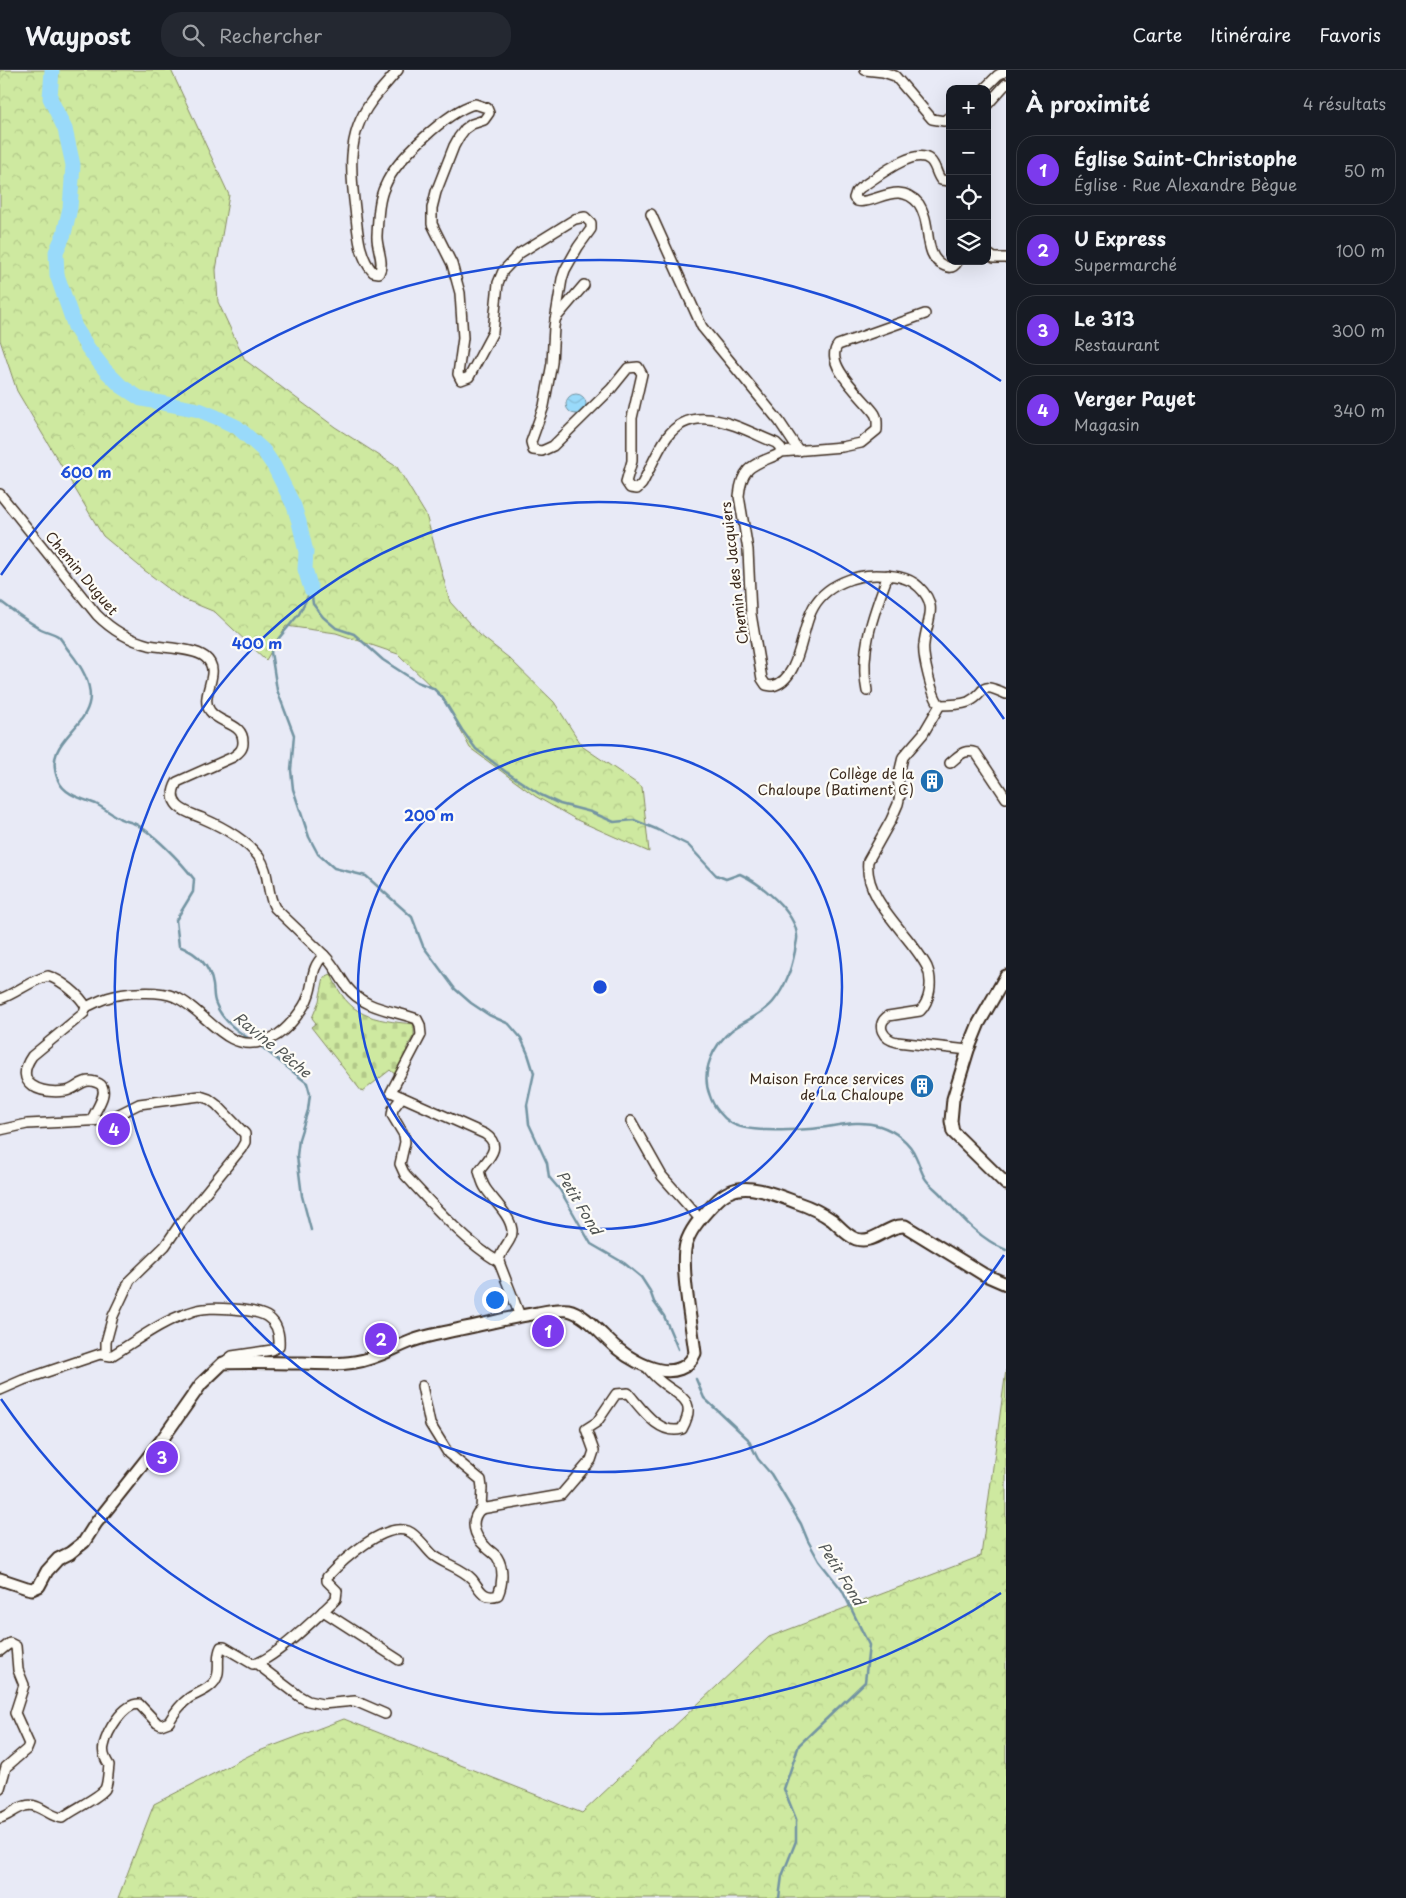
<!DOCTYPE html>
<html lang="fr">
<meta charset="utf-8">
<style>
body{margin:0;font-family:"Playpen Sans",sans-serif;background:#242831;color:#f1f3f6}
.controls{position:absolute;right:15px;top:15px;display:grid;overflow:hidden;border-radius:10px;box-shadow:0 5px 20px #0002}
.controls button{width:45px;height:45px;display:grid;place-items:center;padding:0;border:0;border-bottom:1px solid #363941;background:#171b24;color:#f1f3f6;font:25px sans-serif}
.you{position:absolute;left:494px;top:1229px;width:18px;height:18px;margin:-12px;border:4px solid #fff;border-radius:50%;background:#1a73e8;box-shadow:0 0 0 8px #1a73e833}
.badge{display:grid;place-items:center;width:32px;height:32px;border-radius:50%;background:#7c3aed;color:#fff;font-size:16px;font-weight:700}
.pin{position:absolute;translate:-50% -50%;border:2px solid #fff;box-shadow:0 1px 5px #0006}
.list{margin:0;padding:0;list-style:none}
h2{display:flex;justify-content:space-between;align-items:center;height:65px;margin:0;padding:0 20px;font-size:21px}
h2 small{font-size:16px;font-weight:400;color:#9ea1a6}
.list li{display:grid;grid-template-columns:32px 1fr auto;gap:15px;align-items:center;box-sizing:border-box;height:70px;margin:0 10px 10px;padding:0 10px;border:1px solid #363941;border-radius:20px}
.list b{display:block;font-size:19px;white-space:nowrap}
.list p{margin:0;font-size:16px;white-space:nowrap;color:#9ea1a6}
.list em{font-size:16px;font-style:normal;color:#9ea1a6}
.icon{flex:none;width:28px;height:28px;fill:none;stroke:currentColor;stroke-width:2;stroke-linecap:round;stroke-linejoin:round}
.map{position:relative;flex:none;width:1006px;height:1828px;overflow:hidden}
header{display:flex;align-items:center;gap:30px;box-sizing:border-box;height:70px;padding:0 25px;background:#171b24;border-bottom:1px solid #363941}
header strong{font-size:24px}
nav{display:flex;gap:28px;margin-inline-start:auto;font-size:18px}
.search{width:350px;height:45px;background:#242831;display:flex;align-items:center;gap:12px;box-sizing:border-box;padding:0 18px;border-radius:20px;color:#9ea1a6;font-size:19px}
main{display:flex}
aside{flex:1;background:#171b24}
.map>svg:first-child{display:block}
</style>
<header>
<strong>Waypost</strong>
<div class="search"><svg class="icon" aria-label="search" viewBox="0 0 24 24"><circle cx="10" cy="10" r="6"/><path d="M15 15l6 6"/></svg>Rechercher</div>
<nav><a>Carte</a><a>Itinéraire</a><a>Favoris</a></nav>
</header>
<main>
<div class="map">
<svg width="1006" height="1828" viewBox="0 0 1006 1828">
<defs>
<pattern id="forest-crowns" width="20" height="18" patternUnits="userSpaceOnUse" patternTransform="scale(1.25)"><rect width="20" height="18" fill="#cee9a0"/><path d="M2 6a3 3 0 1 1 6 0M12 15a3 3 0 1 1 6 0" fill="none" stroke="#b2c889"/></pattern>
<pattern id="cemetery-stones" width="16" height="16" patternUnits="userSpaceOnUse" patternTransform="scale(1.25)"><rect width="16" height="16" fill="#cee9a0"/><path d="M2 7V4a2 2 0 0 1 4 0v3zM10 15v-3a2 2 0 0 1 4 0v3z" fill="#b2c889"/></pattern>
<pattern id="water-waves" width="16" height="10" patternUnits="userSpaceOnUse" patternTransform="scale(1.25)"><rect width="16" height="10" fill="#99dafa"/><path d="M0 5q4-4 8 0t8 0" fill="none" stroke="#85bbd6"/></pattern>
</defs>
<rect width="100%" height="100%" fill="#e8eaf6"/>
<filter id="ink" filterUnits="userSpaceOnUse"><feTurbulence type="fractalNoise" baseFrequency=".02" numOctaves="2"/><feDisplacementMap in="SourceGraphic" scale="10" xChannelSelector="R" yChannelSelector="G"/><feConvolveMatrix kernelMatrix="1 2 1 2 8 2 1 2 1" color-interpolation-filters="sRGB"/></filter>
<g filter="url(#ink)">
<g fill="url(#forest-crowns)" stroke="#848a5f">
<path d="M 0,0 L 171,0 L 229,125 L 216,200 L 218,232 L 245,290 L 335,357 L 397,397 L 426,445 L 450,532 L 480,565 L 509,588 L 554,632 L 583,677 L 642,717 L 649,782 L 577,750 L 535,726 L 470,678 L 444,629 L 398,584 L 336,563 L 286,556 L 266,590 L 215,542 L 181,528 L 144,500 L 103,466 L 17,321 L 0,270 Z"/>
<path d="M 1006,1300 L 1006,1828 L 118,1828 L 154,1734 L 254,1683 L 344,1649 L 582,1743 L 769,1567 L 981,1486 Z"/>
</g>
<path fill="url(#cemetery-stones)" stroke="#848a5f" d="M 331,904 C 348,947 372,950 414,954 L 414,965 L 406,979 L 409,981 L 397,1006 L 390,1000 L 362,1022 L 311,957 L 316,953 L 312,948 L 319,931 L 324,907 Z"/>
<circle fill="url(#water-waves)" stroke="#7394a2" cx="576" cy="334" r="10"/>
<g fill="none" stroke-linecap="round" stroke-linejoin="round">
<g stroke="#7394a2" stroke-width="2.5">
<path d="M 311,519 L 313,534 L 323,547 L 336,558 L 354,564 L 383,590 L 417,612 L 433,618 L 442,627 L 462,660 L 476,679 L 506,702 L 541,725 L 560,734 L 591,742 L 614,752 L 634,750 L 656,759 L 688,775 L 716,805 L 726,809 L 740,804 C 760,813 796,842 797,866 C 798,870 795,876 795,881 C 791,900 786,916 773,932 C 762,945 745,950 732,960 C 713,975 700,1002 710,1026 C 713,1036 722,1047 731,1053 C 747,1063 790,1060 809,1059 C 833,1058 855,1048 880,1056 C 895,1061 910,1072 916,1087 C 920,1095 921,1104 927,1111 C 932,1117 938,1121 943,1127 C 963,1149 979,1168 1006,1180"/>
<path d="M 311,520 L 299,544 L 279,568 L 271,582 L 277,620 L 294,665 L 291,700 L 293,719 L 309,767 L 318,784 L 334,798 L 366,806 L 412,847 L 423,876 L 455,919 L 471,933 L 489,945 L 509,954 L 521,968 L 528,984 L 534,1003 L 527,1035 L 529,1054 L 547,1093 L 549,1107 L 560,1120 L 591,1174 L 624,1193 L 641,1207 L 650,1221 L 654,1232 L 664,1246 L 678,1279"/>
<path d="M 0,531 C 13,541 27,551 41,559 C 47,562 55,563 59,567 C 63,571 66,578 70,582 C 129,656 36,657 58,710 C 64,725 83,729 96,734 C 104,738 111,744 119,748 C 123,751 129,751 133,753 C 152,761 182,793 194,809 L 193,822 L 176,850 L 179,876 C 197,883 210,895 213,915 C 214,921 213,928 216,934 C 222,950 237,961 251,970"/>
<path d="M 258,974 L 307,1013 L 310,1024 L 308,1040 L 299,1069 L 297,1086 L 302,1126 L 311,1160"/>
<path d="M 696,1309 L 704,1328 L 748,1369 L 758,1389 L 771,1404 L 801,1454 L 808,1471 L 819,1491 L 842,1520 L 869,1575 L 865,1612 L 799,1675 L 784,1719 L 796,1749 L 796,1771 L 782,1806 L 779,1828"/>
</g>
<path stroke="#99dafa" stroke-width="15" d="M 52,0 L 50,28 L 65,59 L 73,95 L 70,138 L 64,164 L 56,182 L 57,205 L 75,257 L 88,278 L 105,300 L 121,316 L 141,329 L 199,340 L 216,347 L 237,357 L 263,380 L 274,396 L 294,436 L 299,452 L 306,482 L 305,499 L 311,519"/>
<g stroke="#3b2a1e" stroke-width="12">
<g id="street">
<path d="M 398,0 C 389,11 379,21 371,32 C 345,67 351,107 356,147 C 358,166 360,188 373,202 L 379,203 C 385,192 376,177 377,165 C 378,150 378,130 385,116 C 396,89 448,41 475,34 L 487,38 L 489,43 L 484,50 L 472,54 L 465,59 L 459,67 L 454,76 L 436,122 L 432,138 L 432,154 L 452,194 L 460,223 L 463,268 L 458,304 L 461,310 L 469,307 L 493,262 L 498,213 L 503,201 L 520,183 L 575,149 L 585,147 L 591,153 L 591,159 L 578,177 L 565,200 L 562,209 L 554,257 L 552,293 L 544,336 L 531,372 L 533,380 L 542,381 L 553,376 L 611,319 L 628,298 L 638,297 L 642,304 L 632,348 L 632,391 L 626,412 L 630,418 L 637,419 L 642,414 C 650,399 657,381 667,367 C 695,329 743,360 776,373 L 781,378 L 779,384 C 755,395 742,394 739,426 L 748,480 L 751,544 L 762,609 L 766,615 L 772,616 C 799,611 801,563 811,542 C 817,528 829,518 843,512 C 854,507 864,505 876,505 C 891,505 908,506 919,517 C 940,537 926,551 924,574 C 922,585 932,627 940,635 C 949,635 959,635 968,632 C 988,623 976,610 1006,624"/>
<path d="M 865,0 L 883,2 L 895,6 L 932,49 L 944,51 L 950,46"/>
<path d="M 984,19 L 998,5 L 1006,1"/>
<path d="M 987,35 L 1006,14"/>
<path d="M 950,111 L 941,110 C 936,104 936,95 930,90 C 914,76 875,109 860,118 L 856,122 L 854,128 L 857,131 C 875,135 898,109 919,134 C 921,137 923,142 924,145 C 930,161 925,189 945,196 C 951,199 955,196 958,191"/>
<path d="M 651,144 L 702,257 L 779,351 L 799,381"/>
<path d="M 987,183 L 994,188 L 1006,188"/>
<path d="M 555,249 L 584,215"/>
<path d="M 781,382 L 842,377 L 861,373 L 877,360 C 877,354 878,349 875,344 C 866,330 822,294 838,275 L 925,244"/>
<path d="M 0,424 L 97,545 C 112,560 129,570 149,575 C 164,578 194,578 205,587 C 224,602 198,625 210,641 C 220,655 244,652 243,673 C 243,680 238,683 233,687 L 177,712 C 172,721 171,729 178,736 C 184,742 195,745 202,748 C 223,757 245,769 259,787 C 270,802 266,823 275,838 L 324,885"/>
<path d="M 867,621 C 859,581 874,542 888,505"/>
<path d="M 940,635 L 923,664 L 903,687 L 898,708 L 900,725 L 898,734 L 891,750 L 868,791 C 863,830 911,865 927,897 C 933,911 930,931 920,941 L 888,946 C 875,955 883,969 897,972 L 968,980"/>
<path d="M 950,693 C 959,686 964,678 976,683 L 1006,728"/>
<path d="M 0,929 C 17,923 31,910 48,906 C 61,910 80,925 86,937 L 84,943 L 32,986 C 12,1015 41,1024 66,1021 C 75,1020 81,1010 90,1011 C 93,1011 99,1013 101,1015 C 109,1024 94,1041 92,1050"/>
<path d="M 86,937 C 93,934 100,930 107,928 C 124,922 159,920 175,927 C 205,939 226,984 263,971 C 269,969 276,967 280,963 C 289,957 305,937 308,927 C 315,910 309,900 324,885 C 334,895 339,906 347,917 C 364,939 392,940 417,949 L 420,955 L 421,965 L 391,1022 L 485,1064 C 503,1076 489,1088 479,1101 C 481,1107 482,1114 486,1119 C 494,1131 510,1145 512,1160 C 513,1172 499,1180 499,1192 L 520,1246"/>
<path d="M 402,1027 L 393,1039 L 392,1045 L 404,1065 L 405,1072 L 400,1094 L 405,1105 C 432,1134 465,1172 499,1192"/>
<path d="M 631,1051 L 662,1106 L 700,1149"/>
<path d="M 0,1060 L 27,1054 L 107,1050 L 139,1034 L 200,1026 L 209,1029 L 217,1035 L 245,1064 L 245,1072 L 241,1079 L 180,1154 L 165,1176 L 130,1210 L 113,1246 L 106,1272 L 106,1285"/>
<path d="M 422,1316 L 430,1354 L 448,1383 L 481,1410 L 482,1418 L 481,1439"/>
<path d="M 0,1320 L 23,1310 L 100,1284 L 111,1286 C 136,1271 160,1252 188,1243 C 202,1237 218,1238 233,1239 C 259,1241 281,1244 279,1276 L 272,1280 L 232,1286 L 223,1293"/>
<path d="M 481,1439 L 561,1425 L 591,1390 L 594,1381 L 586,1359 L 597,1352 L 616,1324 L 628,1323 C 641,1338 659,1366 682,1359 C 699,1328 678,1327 659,1310 C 654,1306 649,1300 645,1295"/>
<path d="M 323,1541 L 399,1590"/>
<path d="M 0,1581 L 10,1573 L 16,1576 L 18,1600 L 24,1615 L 15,1643 L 29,1674 L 27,1679 L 6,1697 L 0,1718"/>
<path d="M 257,1594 L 299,1626 L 308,1631 L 322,1634 L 355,1631 L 385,1644"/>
<path d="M 0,1748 C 9,1746 16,1738 25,1736 C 39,1732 49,1747 62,1748 C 72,1740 100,1727 105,1719 C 108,1713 108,1702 109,1695 C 105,1689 102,1683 104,1676 C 107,1661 123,1634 139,1634 L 157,1653 L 161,1655 L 169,1652 C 174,1643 181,1634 189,1628 C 197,1623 209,1620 215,1611 C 222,1601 215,1588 221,1577 L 224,1577 L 253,1594 C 272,1592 321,1543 336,1529 L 337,1521 L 327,1511 L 327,1507 C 342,1491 384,1452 408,1461 C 418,1465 425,1478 433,1485 C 444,1494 462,1498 472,1509 C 480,1519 483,1530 498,1525 C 503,1513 504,1498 497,1487 C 494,1483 488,1480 485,1476 C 474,1466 469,1450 481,1439"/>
</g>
</g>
<g stroke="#3b2a1e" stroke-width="15">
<g id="secondary">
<path d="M 1006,906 L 979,953 L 968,980 L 953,1029 L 951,1051 L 953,1062 L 1006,1114"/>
<path d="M 0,1509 L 27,1518 L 32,1519 L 39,1516 L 47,1501 L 58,1489 L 70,1483 L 84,1472 L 96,1453 L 161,1371 L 201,1314 L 223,1293 C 250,1292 276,1293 303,1293 C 320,1294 338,1295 355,1292 C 376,1289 393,1278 412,1271 C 427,1265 444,1263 460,1259 C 486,1254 511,1247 538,1243 C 548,1241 558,1239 568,1240 C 585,1243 604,1268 618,1279 C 638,1296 681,1316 695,1283 C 692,1256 680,1197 686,1174 C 690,1160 700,1149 709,1139 C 715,1133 721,1125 729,1122 C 749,1112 779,1126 798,1133 C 810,1137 822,1143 832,1150 C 839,1156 847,1166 856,1169 C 874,1175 888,1154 905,1156 L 983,1204 L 1006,1214"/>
</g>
</g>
<use href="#street" stroke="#fdfcf7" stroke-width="9"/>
<use href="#secondary" stroke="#fdfcf7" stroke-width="11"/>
</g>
</g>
<g fill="none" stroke="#1d4ed8" stroke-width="2.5">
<circle cx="600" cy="917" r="242"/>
<path d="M1004 1185A485 485 0 1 1 1004 649"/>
<path d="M1001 1523A727 727 0 0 1 1 1329M1 505A727 727 0 0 1 1001 311"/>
</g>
<defs>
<g id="building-disc" transform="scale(1.25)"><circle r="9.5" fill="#1f6fb2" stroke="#fdfcf7"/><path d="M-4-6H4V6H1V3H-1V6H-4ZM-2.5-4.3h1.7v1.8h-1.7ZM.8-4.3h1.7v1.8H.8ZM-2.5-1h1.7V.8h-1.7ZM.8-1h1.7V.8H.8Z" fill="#fff"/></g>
</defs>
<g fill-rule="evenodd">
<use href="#building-disc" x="932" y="711"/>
<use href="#building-disc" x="922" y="1016"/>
</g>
<g text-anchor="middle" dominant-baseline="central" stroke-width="4.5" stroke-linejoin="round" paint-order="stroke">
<g font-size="14" fill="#3b2a1e" stroke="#fdfcf7">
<text transform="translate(82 503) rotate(50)">Chemin Duguet</text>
<text transform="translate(734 503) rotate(-97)">Chemin des Jacquiers</text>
</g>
<g font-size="14" fill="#3b2a1e" stroke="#fdfcf7" text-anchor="end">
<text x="914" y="703">Collège de la<tspan x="914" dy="16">Chaloupe (Batiment C)</tspan></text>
<text x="904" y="1008">Maison France services<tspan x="904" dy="16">de La Chaloupe</tspan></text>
</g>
<g font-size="15" font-style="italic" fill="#525655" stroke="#fdfcf7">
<text transform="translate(273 974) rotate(39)">Ravine Pêche</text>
<text transform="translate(580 1132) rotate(59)">Petit Fond</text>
<text transform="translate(842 1503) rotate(58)">Petit Fond</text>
</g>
</g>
<circle cx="600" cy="917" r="8" fill="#1d4ed8" stroke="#fdfcf7" stroke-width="2.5"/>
<g font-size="15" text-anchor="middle" font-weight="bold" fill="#1d4ed8" stroke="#fdfcf7" stroke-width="4.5" stroke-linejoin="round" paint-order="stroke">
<text x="86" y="408">600 m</text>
<text x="257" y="579">400 m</text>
<text x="429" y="751">200 m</text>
</g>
</svg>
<div class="controls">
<button>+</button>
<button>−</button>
<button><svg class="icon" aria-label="locate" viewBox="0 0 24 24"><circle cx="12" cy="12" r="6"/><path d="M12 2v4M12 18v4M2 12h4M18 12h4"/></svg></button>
<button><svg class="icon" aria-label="layers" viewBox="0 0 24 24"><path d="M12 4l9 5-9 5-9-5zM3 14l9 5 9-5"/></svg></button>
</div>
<div class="you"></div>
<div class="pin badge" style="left:548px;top:1261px">1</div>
<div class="pin badge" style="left:381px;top:1269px">2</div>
<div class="pin badge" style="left:162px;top:1387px">3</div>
<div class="pin badge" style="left:114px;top:1059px">4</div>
</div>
<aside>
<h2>À proximité<small>4 résultats</small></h2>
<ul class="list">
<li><span class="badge">1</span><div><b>Église Saint-Christophe</b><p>Église · Rue Alexandre Bègue</p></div><em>50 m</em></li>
<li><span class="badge">2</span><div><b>U Express</b><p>Supermarché</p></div><em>100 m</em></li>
<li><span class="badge">3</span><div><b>Le 313</b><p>Restaurant</p></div><em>300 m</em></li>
<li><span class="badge">4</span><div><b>Verger Payet</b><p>Magasin</p></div><em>340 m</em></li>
</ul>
</aside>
</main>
